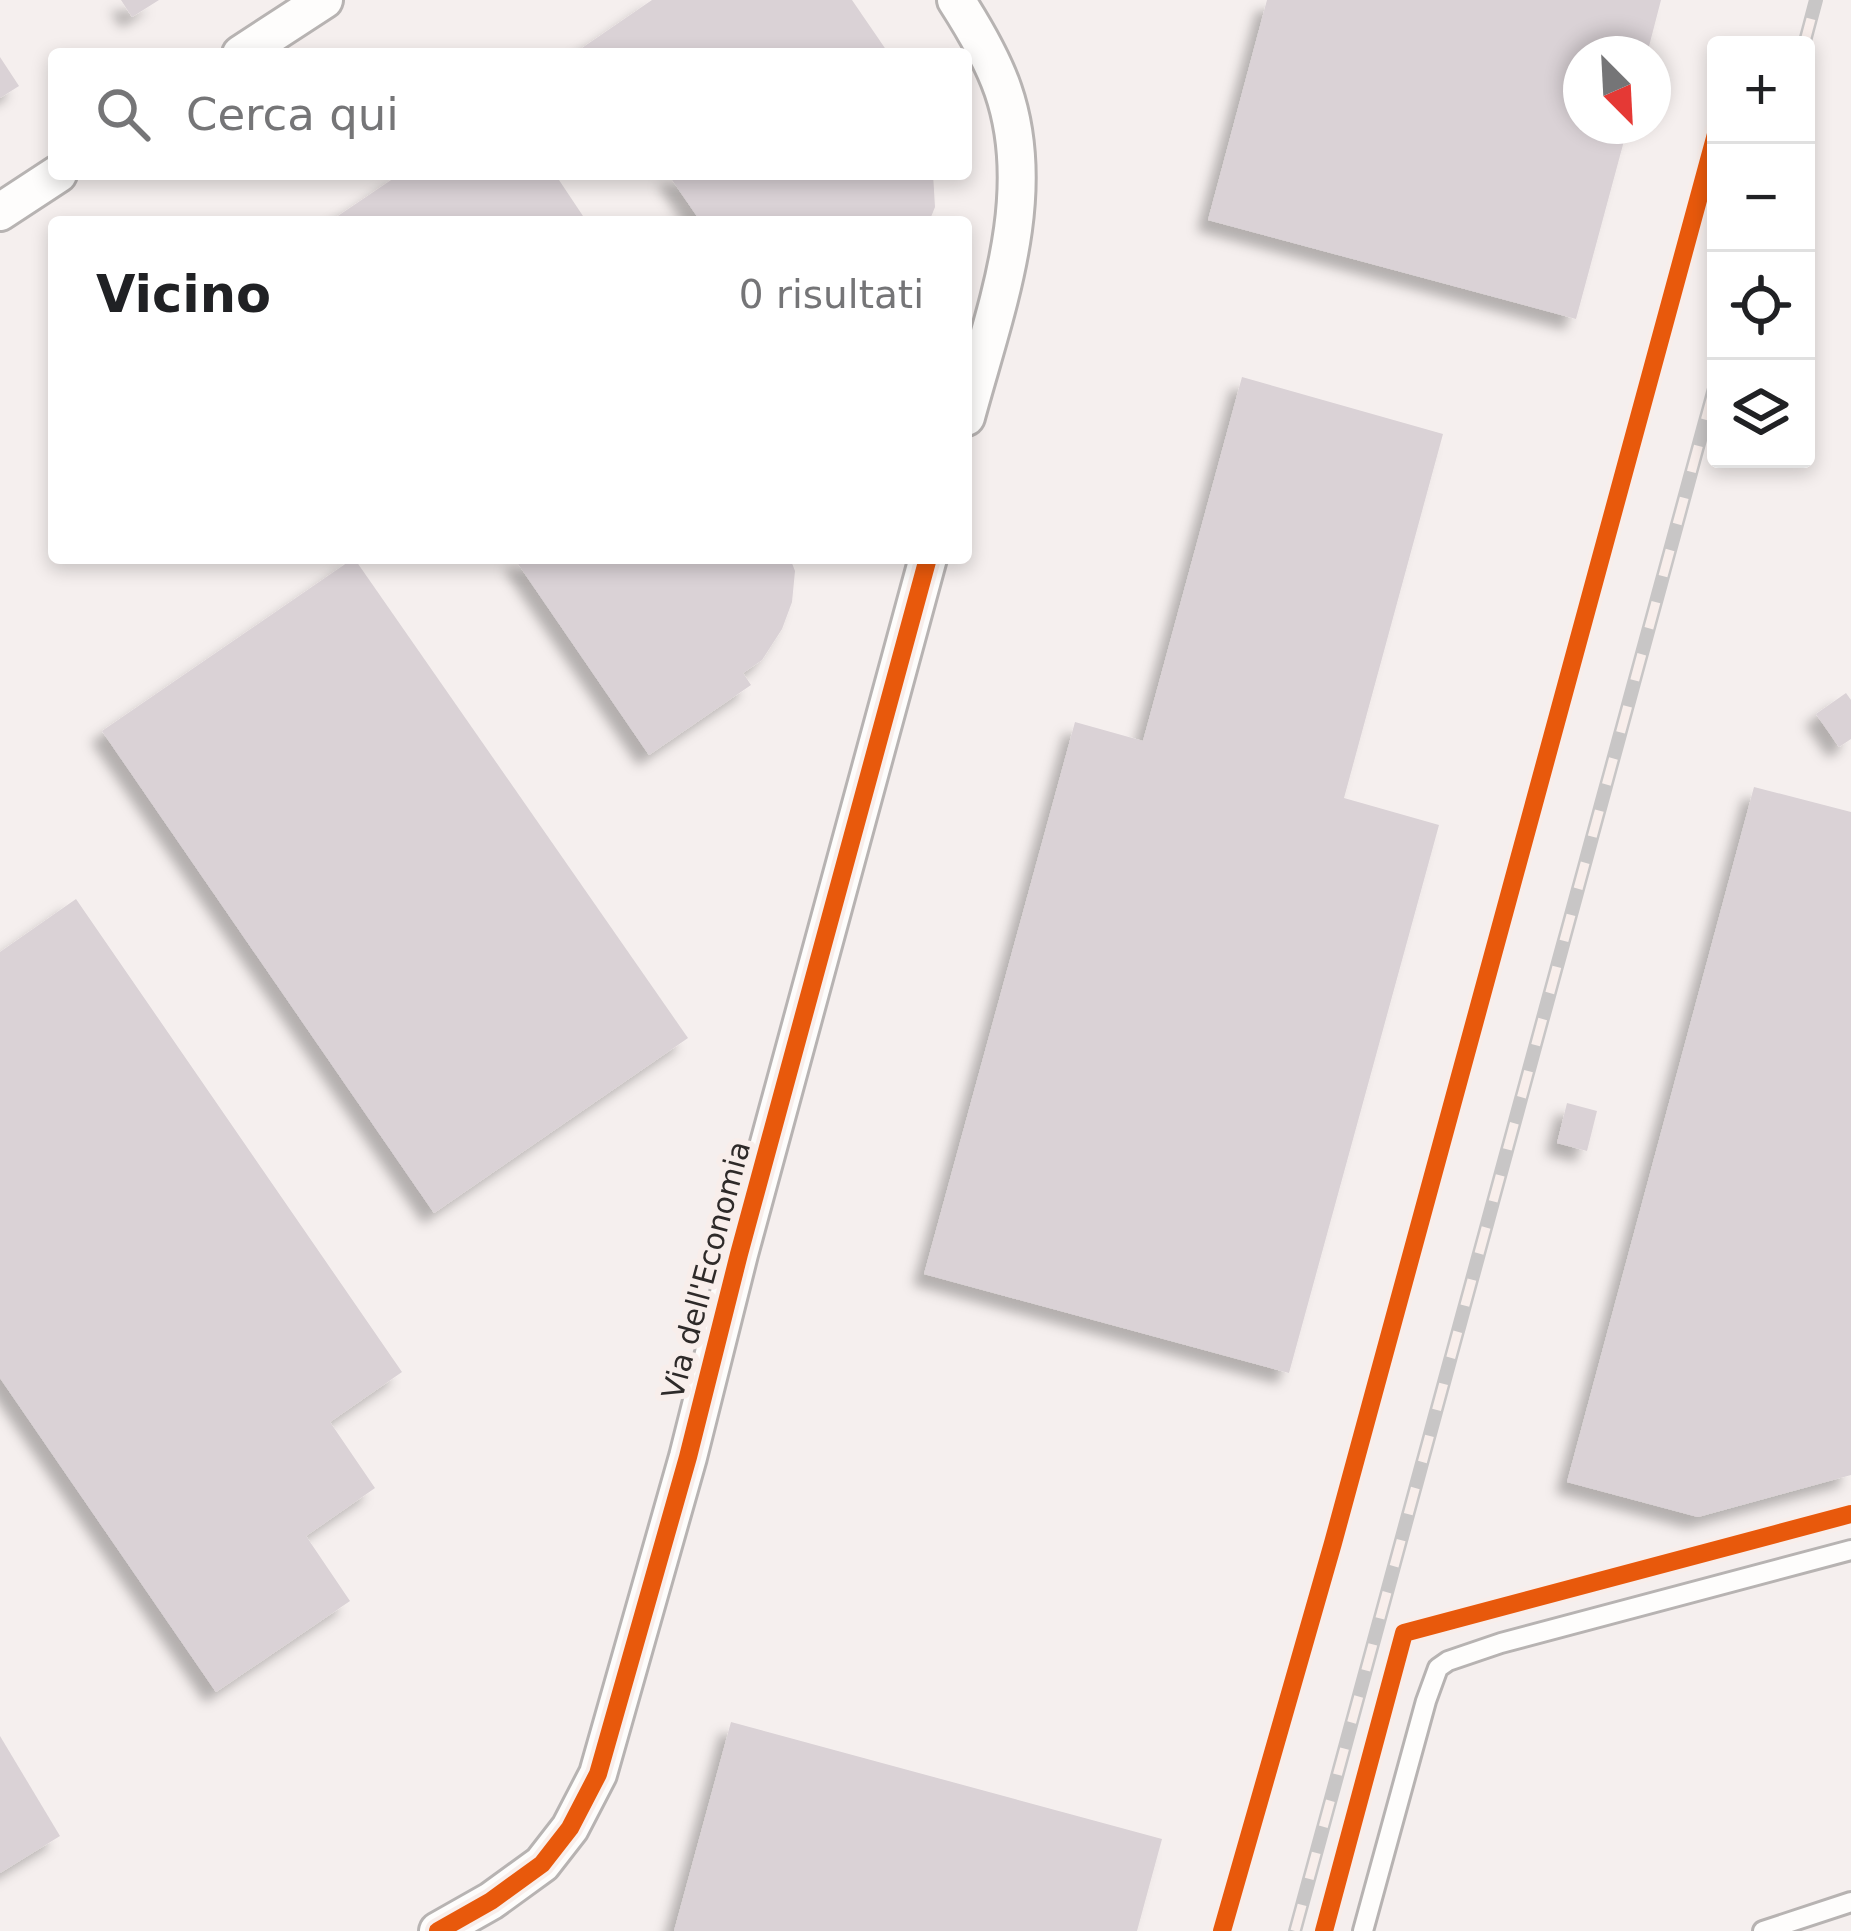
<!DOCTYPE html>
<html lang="it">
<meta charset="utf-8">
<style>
body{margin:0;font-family:"DejaVu Sans",sans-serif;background:#f6f6f6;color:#202124}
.controls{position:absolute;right:36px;top:36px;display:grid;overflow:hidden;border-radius:12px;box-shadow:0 6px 18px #0003}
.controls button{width:108px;height:108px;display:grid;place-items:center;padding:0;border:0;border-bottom:3px solid #e0e0e0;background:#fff;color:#202124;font:60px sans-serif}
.compass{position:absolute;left:1563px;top:36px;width:108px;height:108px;border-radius:50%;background:#fff;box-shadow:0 6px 18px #0003;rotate:156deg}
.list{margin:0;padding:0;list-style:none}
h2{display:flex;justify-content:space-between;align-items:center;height:156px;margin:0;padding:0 48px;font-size:51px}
h2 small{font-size:39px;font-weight:400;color:#757577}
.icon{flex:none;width:66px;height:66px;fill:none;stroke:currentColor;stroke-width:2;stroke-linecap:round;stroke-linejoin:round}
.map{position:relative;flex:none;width:1851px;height:1931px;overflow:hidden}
.search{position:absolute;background:#fff;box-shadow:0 6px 18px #0003;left:48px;top:48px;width:924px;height:132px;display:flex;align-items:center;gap:30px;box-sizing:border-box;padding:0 42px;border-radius:12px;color:#757577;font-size:45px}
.panel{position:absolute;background:#fff;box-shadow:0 6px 18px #0003;left:48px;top:216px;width:924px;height:348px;border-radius:12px}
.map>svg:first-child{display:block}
</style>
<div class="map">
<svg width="1851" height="1931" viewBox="0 0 1851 1931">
<defs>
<filter id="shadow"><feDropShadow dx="-11" dy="11" stdDeviation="6" flood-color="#0004"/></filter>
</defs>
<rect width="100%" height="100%" fill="#f5efee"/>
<g fill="#dad2d6" filter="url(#shadow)">
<path d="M 121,0 L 159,0 L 132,17 Z"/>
<path d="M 652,0 L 852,0 L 889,54 L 586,54 L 582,48 Z"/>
<path d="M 1267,0 L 1661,0 L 1647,54 L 1581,54 L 1581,126 L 1628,126 L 1576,319 L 1208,220 Z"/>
<path d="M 0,57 L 19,86 L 0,98 Z"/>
<path d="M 400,174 L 555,174 L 587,222 L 329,222 Z"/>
<path d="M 668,174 L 933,174 L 935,207 L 929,222 L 701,222 Z"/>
<path d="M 1242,377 L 1443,434 L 1344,798 L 1439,825 L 1289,1373 L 924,1274 L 1075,722 L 1143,741 Z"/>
<path d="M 354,558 L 688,1038 L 434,1213 L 102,731 Z"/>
<path d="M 514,558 L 790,558 L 795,571 L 792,602 L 782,629 L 762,660 L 743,673 L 751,685 L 649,755 Z"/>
<path d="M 1846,693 L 1851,700 L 1851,739 L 1839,747 L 1816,714 Z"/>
<path d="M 1754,787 L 1851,812 L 1851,1475 L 1698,1517 L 1567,1482 Z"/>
<path d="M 76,899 L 402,1372 L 330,1422 L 375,1488 L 306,1536 L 350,1601 L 216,1692 L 0,1378 L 0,952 Z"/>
<path d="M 1567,1103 L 1597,1111 L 1587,1151 L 1557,1143 Z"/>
<path d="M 731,1722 L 1162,1839 L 1137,1931 L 674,1931 Z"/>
<path d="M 0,1736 L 60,1836 L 0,1873 Z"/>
</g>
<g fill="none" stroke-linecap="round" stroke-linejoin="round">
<g stroke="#b7b3b2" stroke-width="24">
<g id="lane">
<path d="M 1363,1931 L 1426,1701 L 1438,1668 L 1448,1661 L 1501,1643 L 1851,1550"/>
<path d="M 1763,1931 L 1851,1902"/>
</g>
</g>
<g stroke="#b7b3b2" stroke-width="42">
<g id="street">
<path d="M 956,0 C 974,28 992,58 1003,90 C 1040,197 994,313 966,417"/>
<path d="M 241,54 L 324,0"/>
<path d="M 0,212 L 58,174"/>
<path d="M 438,1931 L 491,1901 L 542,1864 L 570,1828 L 598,1774 L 688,1457 L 739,1254 L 928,558"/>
</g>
</g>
<use href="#lane" stroke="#fefdfc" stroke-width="18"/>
<use href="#street" stroke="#fefdfc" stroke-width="36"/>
<g stroke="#c8c6c6" stroke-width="14">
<g id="rail">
<path d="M 1804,45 L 1816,0"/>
<path d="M 1295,1931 L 1716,381"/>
</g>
</g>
<use href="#rail" stroke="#f8eeeb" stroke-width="9" stroke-dasharray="27" stroke-linecap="butt"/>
<g stroke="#f8eeeb" stroke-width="26">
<g id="cycleway">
<path d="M 438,1931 L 491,1901 L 542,1864 L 570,1828 L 598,1774 L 688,1457 L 739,1254 L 928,558"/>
<path d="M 1222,1931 L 1333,1543 L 1716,134"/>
<path d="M 1324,1931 L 1404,1633 L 1851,1514"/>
</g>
</g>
<use href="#cycleway" stroke="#e8590c" stroke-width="18"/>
</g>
<g text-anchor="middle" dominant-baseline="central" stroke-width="12" stroke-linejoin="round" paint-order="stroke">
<g font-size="30" fill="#2e2a29" stroke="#f8eeeb">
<text transform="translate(706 1270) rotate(-75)">Via dell'Economia</text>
</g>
</g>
</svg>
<div class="controls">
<button>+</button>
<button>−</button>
<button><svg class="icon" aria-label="locate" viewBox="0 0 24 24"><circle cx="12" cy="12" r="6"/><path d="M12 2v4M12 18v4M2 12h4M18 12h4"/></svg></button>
<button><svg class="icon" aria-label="layers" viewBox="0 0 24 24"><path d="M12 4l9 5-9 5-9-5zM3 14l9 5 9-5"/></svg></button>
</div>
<svg class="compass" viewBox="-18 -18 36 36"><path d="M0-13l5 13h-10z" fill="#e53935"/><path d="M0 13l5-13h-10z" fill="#757577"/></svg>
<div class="search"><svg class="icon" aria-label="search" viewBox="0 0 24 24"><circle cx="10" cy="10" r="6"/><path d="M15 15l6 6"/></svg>Cerca qui</div>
<section class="panel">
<h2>Vicino<small>0 risultati</small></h2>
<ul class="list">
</ul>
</section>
</div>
